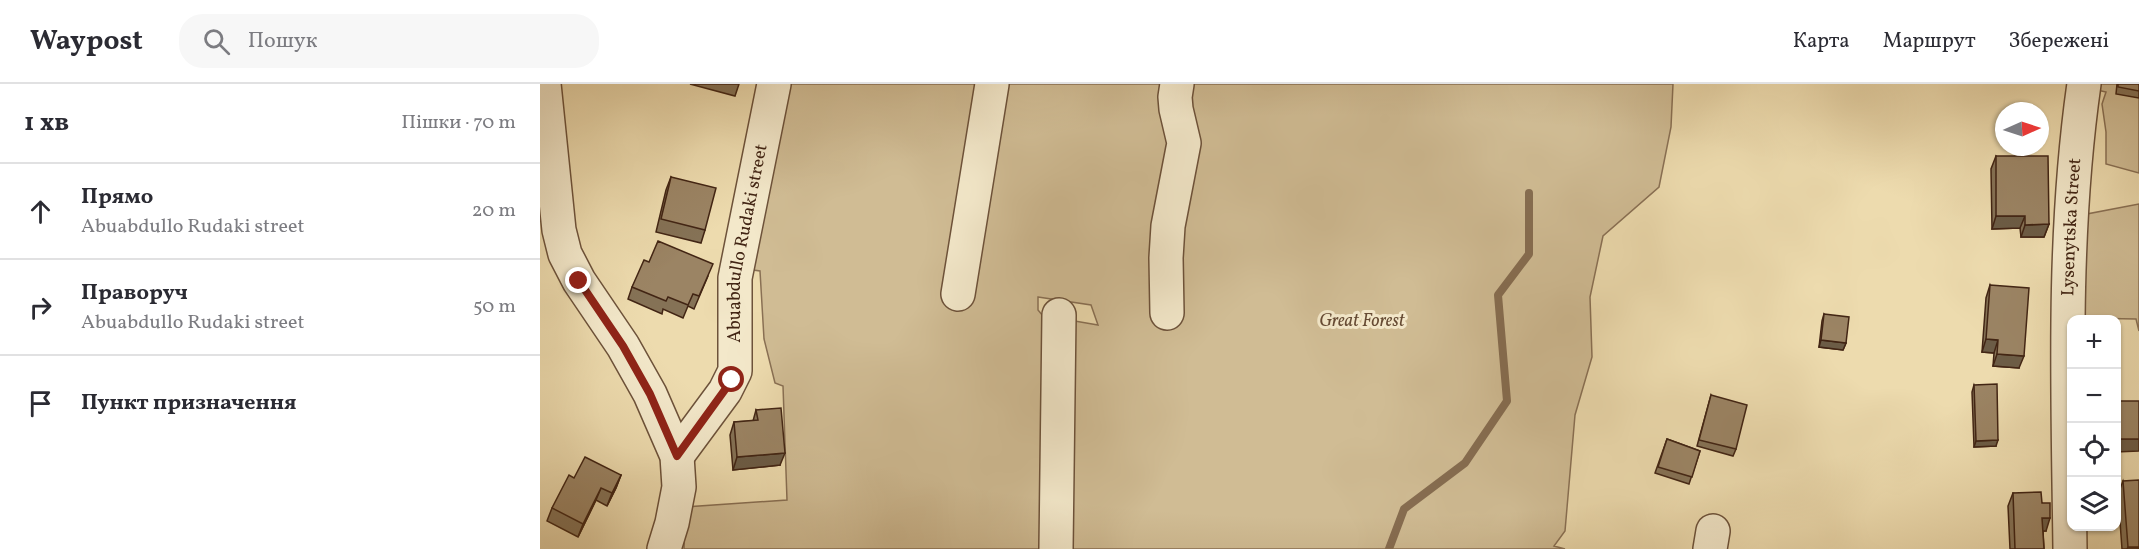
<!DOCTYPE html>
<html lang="uk">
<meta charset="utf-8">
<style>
body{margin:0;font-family:Vollkorn,serif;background:#f7f7f7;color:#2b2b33}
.controls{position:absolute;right:18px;bottom:18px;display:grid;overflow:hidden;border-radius:12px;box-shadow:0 2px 4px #0004}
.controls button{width:54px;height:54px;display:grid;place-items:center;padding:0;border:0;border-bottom:2px solid #e1e1e2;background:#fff;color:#2b2b33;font:30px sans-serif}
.compass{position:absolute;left:1455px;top:18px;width:54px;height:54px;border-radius:50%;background:#fff;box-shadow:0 2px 4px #0004;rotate:87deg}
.stop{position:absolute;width:18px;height:18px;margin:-14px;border:4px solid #8f2418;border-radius:50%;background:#fff}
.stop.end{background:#8f2418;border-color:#fff;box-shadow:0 2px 6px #0008}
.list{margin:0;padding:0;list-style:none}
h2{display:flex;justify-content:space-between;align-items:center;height:78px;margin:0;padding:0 24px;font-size:26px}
h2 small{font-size:20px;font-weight:400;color:#7c7c81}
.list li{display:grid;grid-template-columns:39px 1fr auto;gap:18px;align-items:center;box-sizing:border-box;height:96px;padding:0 24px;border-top:2px solid #e1e1e2}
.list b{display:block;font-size:22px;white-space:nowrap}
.list p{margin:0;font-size:20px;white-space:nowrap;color:#7c7c81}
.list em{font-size:20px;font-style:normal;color:#7c7c81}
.icon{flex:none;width:33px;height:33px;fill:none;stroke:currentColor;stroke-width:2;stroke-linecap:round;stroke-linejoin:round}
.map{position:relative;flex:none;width:1599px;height:465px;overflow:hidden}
header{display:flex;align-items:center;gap:36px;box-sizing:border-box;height:84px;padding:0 30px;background:#fff;border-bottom:2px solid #e1e1e2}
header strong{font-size:28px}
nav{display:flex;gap:33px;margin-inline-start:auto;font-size:21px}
.search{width:420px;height:54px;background:#f7f7f7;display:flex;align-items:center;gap:15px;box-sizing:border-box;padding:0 21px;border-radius:24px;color:#7c7c81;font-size:22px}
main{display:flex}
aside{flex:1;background:#fff}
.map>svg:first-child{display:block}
</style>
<header>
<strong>Waypost</strong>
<div class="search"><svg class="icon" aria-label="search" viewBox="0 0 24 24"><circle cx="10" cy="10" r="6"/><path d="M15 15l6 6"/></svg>Пошук</div>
<nav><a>Карта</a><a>Маршрут</a><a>Збережені</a></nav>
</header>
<main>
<aside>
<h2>1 хв<small>Пішки · 70 m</small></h2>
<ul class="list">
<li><svg class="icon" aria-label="ahead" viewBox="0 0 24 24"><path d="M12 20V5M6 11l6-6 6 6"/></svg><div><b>Прямо</b><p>Abuabdullo Rudaki street</p></div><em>20 m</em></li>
<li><svg class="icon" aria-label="right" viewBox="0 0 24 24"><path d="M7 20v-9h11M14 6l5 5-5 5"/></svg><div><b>Праворуч</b><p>Abuabdullo Rudaki street</p></div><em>50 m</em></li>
<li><svg class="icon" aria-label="arrive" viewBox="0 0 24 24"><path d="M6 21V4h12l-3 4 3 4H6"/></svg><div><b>Пункт призначення</b></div></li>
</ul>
</aside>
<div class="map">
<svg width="1599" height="465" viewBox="0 0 1599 465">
<rect width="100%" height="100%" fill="#eddbae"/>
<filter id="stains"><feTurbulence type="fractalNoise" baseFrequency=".00333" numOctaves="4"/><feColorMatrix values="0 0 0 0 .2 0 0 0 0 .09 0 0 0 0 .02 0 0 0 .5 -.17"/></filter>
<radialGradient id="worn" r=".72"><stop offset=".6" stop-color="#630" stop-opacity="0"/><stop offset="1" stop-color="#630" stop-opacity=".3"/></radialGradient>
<g fill="#d0bc94" stroke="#897054" stroke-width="1.5" fill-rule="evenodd">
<path d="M 240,0 L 1133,0 L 1131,43 L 1119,103 L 1063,152 L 1050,213 L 1052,273 L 1035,331 L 1025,447 L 1014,462 L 1025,465 L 144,465 L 145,423 L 247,416 L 243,302 L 235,299 L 224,255 L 220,187 L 206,185 ZM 498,213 L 551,221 L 558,241 L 529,236 L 513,244 L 498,226 Z"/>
<path d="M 1559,0 L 1599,0 L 1599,89 L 1566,80 L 1566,48 L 1562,20 L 1566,8 L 1557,6 Z"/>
<path d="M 1599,120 L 1599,247 L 1596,235 L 1541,234 L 1547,130 Z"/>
</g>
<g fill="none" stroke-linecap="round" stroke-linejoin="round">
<path stroke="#866d51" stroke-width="8" d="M 849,465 L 864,425 L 925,379 L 967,317 L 958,211 L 989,170 L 989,109"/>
<g stroke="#6d523a" stroke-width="36">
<g id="minor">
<path d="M 4,0 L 19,146 L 25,170 L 39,197 L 83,262 L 110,310 L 137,372 L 139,403 L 132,439 L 124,465"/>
<path d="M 418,210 L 452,0"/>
<path d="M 627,229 L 626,174 L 628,142 L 644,59 L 636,25 L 635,13 L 637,0"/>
<path id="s1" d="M 137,372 L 185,307 L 195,287 L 195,194 L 234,0"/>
<path d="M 516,465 L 519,231"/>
<path d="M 1170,465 L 1173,447"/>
<path id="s2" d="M 1530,465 C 1528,310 1522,154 1544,0"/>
</g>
</g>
<use href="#minor" stroke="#f3e8ca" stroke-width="33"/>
</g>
<g fill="#857256" stroke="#422514" stroke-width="1.5">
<path d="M 150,0 L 199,0 L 195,12 Z"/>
<path d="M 1577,0 L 1599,0 L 1599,14 L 1576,10 Z"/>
<path d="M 1456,72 L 1509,140 L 1504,153 L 1481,153 L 1480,144 L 1452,145 L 1451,85 Z"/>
<path d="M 131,93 L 165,146 L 161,159 L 116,148 L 126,106 Z"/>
<path d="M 109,178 L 168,192 L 154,225 L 148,222 L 143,234 L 123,225 L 122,230 L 88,215 L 92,203 Z"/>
<path d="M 1450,201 L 1479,284 L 1453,282 L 1454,269 L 1442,268 L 1446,214 Z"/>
<path d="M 1284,230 L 1306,259 L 1303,266 L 1279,263 L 1282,237 Z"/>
<path d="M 1434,301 L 1456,362 L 1434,363 L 1432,308 Z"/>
<path d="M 1171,311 L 1196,365 L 1193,372 L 1157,362 Z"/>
<path d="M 216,326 L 240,381 L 193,386 L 190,351 L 194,338 L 213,337 Z"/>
<path d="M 1127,355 L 1160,367 L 1149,400 L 1115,389 Z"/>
<path d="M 81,391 L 76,404 L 67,422 L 56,416 L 38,453 L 7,437 L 12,424 L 34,394 Z"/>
<path d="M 1583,397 L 1599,465 L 1582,465 L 1578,410 Z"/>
<path d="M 1473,409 L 1502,419 L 1506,447 L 1503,447 L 1504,465 L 1470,465 L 1468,422 Z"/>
</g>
<g fill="#6c5c46" stroke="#422514" stroke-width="1.5">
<path d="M 1456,132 L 1485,132 L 1480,144 L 1452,145 Z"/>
<path d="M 1509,140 L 1504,153 L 1481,153 L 1485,141 Z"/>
<path d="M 1446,255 L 1458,256 L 1454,269 L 1442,268 Z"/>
<path d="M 1281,256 L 1306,259 L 1303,266 L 1279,263 Z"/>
<path d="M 1457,270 L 1484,272 L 1479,284 L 1453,282 Z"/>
<path d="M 1576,355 L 1599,355 L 1599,367 L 1576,368 Z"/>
<path d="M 1458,356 L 1456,362 L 1434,363 L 1436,357 Z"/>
<path d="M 245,369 L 240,381 L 193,386 L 197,373 Z"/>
<path d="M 81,391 L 76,404 L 67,422 L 72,409 Z"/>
<path d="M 61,404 L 56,416 L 38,453 L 43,440 Z"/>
<path d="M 1502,434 L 1510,434 L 1506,447 L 1498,447 Z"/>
<path d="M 1588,463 L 1599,463 L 1599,465 L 1587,465 Z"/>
</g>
<g fill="#9b8464" stroke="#422514" stroke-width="1.5">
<path d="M 1578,0 L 1599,0 L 1599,7 L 1578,3 Z"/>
<path d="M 1456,72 L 1508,72 L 1509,140 L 1485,141 L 1485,132 L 1456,132 Z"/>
<path d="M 131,93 L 176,104 L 165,146 L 121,135 Z"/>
<path d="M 118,157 L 173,180 L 159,212 L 153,210 L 148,221 L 128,213 L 126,217 L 92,203 L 104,176 L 109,178 Z"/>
<path d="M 1450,201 L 1489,204 L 1484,272 L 1457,270 L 1458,256 L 1446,255 Z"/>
<path d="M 1284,230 L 1309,233 L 1306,259 L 1281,256 Z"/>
<path d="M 1457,300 L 1458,356 L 1436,357 L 1434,301 Z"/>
<path d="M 1171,311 L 1207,321 L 1196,365 L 1159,356 Z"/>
<rect x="1576" y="317" width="23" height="38"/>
<path d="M 241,324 L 245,369 L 197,373 L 194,338 L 218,336 L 216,326 Z"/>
<path d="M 1127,355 L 1160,367 L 1152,393 L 1118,383 Z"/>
<path d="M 45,373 L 81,391 L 72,409 L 61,404 L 43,440 L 12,424 L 29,391 L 34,394 Z"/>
<path d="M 1599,396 L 1599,463 L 1588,463 L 1583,397 Z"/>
<path d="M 1501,408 L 1502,419 L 1510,419 L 1510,434 L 1502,434 L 1504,465 L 1475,465 L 1473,409 Z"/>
</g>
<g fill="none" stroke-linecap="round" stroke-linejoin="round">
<path stroke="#8f2418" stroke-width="8" d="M 39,197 L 83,262 L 110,310 L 137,372 L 192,296"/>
</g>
<g text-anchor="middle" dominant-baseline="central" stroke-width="6" stroke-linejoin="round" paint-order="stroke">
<g font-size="18" fill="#422514" stroke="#f3e8ca">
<text stroke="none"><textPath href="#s2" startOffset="322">Lysenytska Street</textPath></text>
<text stroke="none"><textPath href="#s1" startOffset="232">Abuabdullo Rudaki street</textPath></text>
</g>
<g font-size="18" font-style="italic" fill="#664b34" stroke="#f3e8ca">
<text x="822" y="237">Great Forest</text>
</g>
</g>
<rect width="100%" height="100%" filter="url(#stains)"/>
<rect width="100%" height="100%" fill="url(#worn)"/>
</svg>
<div class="controls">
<button>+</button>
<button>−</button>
<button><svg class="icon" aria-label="locate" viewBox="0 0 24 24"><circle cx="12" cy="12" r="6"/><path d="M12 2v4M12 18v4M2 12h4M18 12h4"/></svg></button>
<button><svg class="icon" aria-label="layers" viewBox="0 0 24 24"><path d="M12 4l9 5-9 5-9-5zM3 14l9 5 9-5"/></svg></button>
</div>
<svg class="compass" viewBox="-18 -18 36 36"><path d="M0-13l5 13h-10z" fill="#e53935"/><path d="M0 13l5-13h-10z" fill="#7c7c81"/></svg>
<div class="stop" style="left:192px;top:296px"></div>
<div class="stop end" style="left:39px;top:197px"></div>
</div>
</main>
